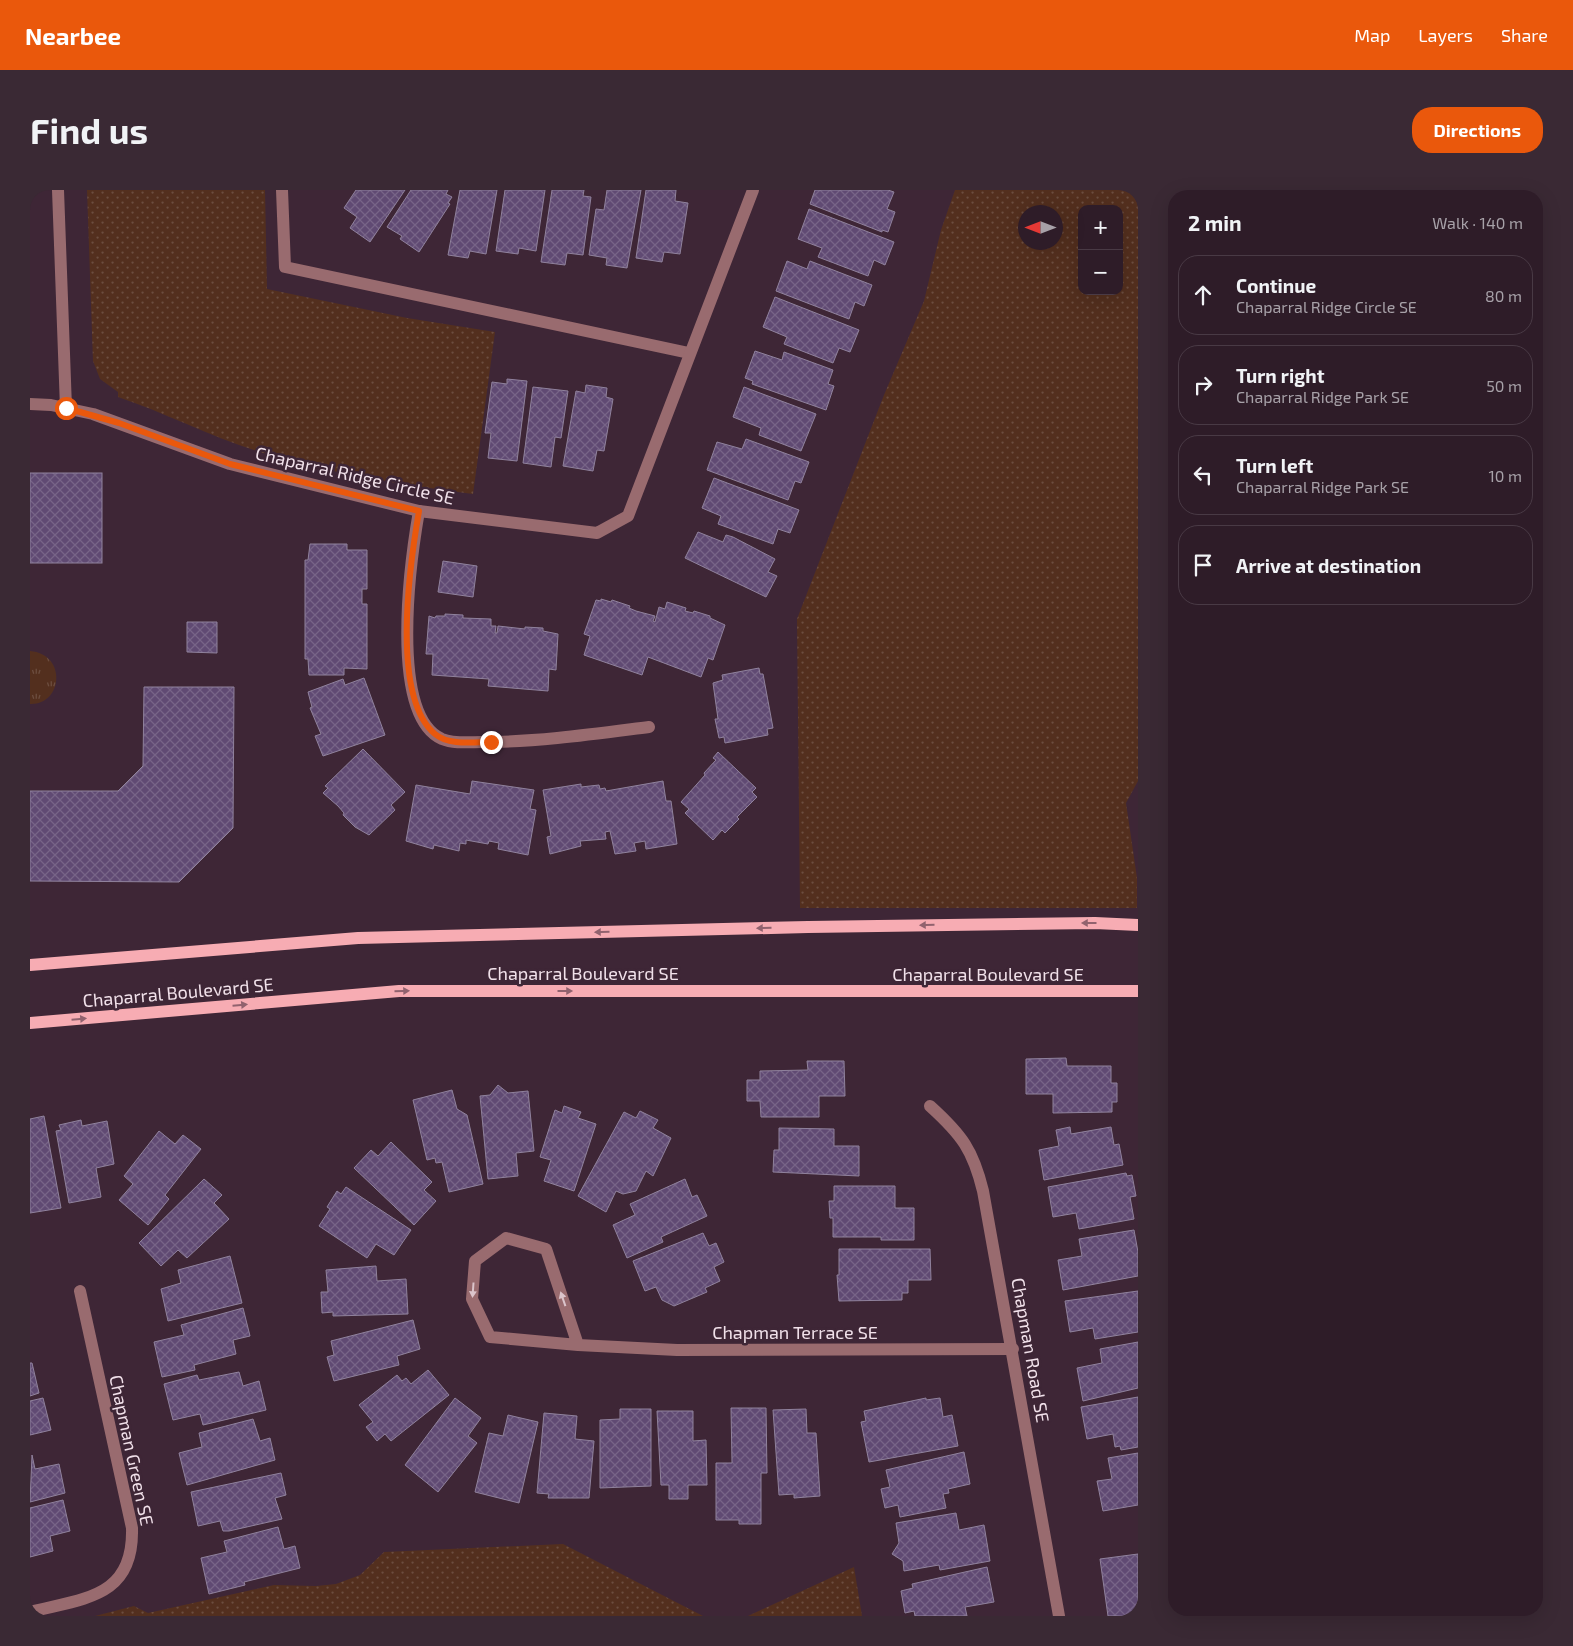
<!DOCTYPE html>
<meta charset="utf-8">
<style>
body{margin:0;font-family:"Exo 2",sans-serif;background:#3a2934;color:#f1f3f6}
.controls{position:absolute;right:15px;top:15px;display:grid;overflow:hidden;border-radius:10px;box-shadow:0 5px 20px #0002}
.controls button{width:45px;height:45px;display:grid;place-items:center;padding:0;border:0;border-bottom:1px solid #493a45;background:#2e1c28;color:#f1f3f6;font:25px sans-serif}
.compass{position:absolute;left:988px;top:15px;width:45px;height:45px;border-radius:50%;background:#2e1c28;box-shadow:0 5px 20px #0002;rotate:270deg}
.stop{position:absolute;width:15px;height:15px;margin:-11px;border:4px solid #ea580c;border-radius:50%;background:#fff}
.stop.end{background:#ea580c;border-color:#fff;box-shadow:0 1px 5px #0008}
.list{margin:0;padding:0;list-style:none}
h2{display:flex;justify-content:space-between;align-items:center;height:65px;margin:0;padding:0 20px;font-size:21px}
h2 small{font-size:16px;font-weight:400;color:#a7a1a8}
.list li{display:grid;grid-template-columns:32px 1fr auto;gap:15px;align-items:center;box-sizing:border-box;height:80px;margin:0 10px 10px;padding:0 10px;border:1px solid #493a45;border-radius:20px}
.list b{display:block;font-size:19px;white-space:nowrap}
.list p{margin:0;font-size:16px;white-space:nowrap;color:#a7a1a8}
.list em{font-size:16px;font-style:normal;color:#a7a1a8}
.icon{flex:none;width:28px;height:28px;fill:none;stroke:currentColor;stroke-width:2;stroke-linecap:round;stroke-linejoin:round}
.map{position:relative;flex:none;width:1108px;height:1426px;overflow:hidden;border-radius:20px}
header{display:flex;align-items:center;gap:30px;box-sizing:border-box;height:70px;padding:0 25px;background:#ea580c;color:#fff}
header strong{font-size:24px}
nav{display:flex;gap:28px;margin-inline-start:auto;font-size:18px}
.intro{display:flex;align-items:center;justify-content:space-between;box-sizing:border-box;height:120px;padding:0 30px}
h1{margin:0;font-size:35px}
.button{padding:12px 22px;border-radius:20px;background:#ea580c;color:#fff;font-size:18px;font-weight:700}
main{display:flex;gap:30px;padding:0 30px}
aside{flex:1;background:#2e1c28;border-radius:20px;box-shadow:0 5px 20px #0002}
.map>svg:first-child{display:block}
</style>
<header>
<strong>Nearbee</strong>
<nav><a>Map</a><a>Layers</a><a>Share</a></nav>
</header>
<div class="intro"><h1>Find us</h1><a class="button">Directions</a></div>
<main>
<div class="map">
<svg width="1108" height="1426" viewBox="0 0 1108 1426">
<defs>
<pattern id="grass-tufts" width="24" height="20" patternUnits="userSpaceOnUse" patternTransform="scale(1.25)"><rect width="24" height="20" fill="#532f1e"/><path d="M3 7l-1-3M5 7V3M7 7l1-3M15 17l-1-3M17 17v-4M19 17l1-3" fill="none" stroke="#6c4d3f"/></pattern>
<pattern id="park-dots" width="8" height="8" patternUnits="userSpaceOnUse" patternTransform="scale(1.25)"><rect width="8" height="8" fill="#532f1e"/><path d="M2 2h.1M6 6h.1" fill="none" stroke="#6c4d3f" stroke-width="1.8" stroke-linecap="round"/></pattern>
<pattern id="building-cross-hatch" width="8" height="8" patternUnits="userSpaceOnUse" patternTransform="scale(1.25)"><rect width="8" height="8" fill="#604a73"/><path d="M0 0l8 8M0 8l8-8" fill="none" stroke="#776487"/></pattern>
</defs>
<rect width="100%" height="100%" fill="#3e2636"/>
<path fill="url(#grass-tufts)" d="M 0,461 C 37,464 33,515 0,514 Z"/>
<g fill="url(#park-dots)" fill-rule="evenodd">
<path d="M 57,0 L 235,0 L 237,99 L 377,128 L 465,142 L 443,304 C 372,295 299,283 230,262 C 181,247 136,223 88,207 L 88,202 L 70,189 L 63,171 Z"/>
<path d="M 925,0 L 1108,0 L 1108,591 L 1096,613 L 1107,688 L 1107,718 L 770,718 L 767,429 L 854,205 L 894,111 L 911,40 ZM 1052,19 L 1089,19 L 1089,101 L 1052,101 ZM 1026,22 L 1026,52 L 996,52 L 996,22 Z"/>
<path d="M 533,1354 L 673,1426 L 65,1426 L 104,1416 L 118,1423 L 244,1395 L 286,1396 L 306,1394 L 330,1385 L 354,1362 Z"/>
<path d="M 824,1377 L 832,1426 L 718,1426 Z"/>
</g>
<g fill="url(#building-cross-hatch)" stroke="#90829d">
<path d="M 326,0 L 375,0 L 340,52 L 320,38 L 327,27 L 314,18 Z"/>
<path d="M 381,0 L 418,0 L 416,4 L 422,7 L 418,13 L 420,14 L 389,62 L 370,49 L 372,46 L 357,37 Z"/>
<path d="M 430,0 L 467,0 L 456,64 L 440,61 L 438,68 L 418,65 Z"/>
<path d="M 475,0 L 515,0 L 506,61 L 489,58 L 488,64 L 466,61 Z"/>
<path d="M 522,0 L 554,0 L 553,6 L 561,7 L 553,65 L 537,63 L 535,75 L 511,72 Z"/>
<path d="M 577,0 L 611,0 L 597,78 L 576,75 L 577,68 L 559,65 L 566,19 L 574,20 Z"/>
<path d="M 616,0 L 646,0 L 645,11 L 658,13 L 650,64 L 634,62 L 632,72 L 606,68 Z"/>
<path d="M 785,0 L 858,0 L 864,2 L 857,19 L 865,22 L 858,42 L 852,40 L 852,42 L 780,14 Z"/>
<path d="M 779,19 L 864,52 L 855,75 L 844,70 L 838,86 L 788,67 L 792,58 L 768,49 Z"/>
<path d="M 757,71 L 777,79 L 780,71 L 842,95 L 834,116 L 825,112 L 819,129 L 746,101 Z"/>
<path d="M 745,107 L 829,140 L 820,162 L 809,158 L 803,173 L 754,154 L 757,147 L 733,137 Z"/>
<path d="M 725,161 L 752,170 L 754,162 L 803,180 L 798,194 L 804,196 L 796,220 L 722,194 L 723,191 L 715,188 Z"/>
<path d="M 477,189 L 497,191 L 487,271 L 458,268 L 461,243 L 455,243 L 462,192 L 477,194 Z"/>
<path d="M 556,195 L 577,198 L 576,207 L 583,209 L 574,261 L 567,260 L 563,281 L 533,276 L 546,201 L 555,203 Z"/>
<path d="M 503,197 L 538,201 L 531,248 L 525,247 L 521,277 L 493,273 Z"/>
<path d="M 714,197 L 786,224 L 771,261 L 729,245 L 731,238 L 703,227 Z"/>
<path d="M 716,249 L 779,272 L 771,293 L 765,291 L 758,310 L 677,280 L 687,252 L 712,259 Z"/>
<rect x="0" y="283" width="72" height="90"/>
<path d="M 684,288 L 769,320 L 760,343 L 748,339 L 743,354 L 688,334 L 691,326 L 672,318 Z"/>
<path d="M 668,342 L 693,352 L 696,345 L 703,347 L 745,369 L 738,382 L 747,386 L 736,407 L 655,368 Z"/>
<path d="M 280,354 L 317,354 L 317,360 L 337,360 L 337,399 L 332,399 L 332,414 L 337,414 L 337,479 L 314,478 L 314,485 L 279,485 L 278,469 L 275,469 L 275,370 L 278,370 Z"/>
<path d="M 413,371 L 447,376 L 443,407 L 408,402 Z"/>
<path d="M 571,409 L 581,412 L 582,410 L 600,416 L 599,418 L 606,421 L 625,426 L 623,431 L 625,432 L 629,417 L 635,419 L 637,412 L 656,418 L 655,421 L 663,423 L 664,421 L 680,426 L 680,428 L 695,435 L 683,470 L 678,468 L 671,487 L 618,467 L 612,485 L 554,465 L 560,446 L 554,444 L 566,410 L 571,411 Z"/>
<path d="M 415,424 L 433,425 L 433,428 L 461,429 L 461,436 L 466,436 L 465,443 L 467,443 L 468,436 L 495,439 L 495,437 L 513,438 L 513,441 L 528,444 L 526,480 L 519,479 L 518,501 L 458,496 L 459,489 L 402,485 L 403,464 L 396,464 L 399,426 L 405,428 L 406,426 L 415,426 Z"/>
<path d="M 157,432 L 187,432 L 187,463 L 157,462 Z"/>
<path d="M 729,478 L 730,484 L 733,484 L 743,538 L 737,539 L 738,545 L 695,553 L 694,547 L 689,548 L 685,529 L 688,529 L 683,493 L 693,490 L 692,485 Z"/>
<path d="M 334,488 L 355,545 L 293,566 L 285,546 L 291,544 L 280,518 L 282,517 L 278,502 L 313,489 L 315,495 Z"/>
<path d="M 114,497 L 204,497 L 203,638 L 149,692 L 0,691 L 0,601 L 88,601 L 113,576 Z"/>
<path d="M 333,559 L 375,602 L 361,615 L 365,620 L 339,645 L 325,637 L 313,625 L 314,623 L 308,616 L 293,603 L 298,598 L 295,596 Z"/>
<path d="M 688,562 L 726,598 L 722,602 L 727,607 L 707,627 L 709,629 L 695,643 L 692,640 L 683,650 L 655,623 L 659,619 L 651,612 L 675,585 L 674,583 L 686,570 L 683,568 Z"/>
<path d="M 442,591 L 504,600 L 500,619 L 506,620 L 498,665 L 468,659 L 469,653 L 459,651 L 458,654 L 436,650 L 436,654 L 430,653 L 429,661 L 404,655 L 403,659 L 376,651 L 386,595 L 440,604 Z"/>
<path d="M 633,591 L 636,611 L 641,611 L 647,654 L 616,659 L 615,651 L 604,653 L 606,661 L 585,664 L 580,641 L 575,642 L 576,649 L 550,651 L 551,656 L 520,664 L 517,647 L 521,646 L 513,600 L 551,594 L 551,597 L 569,595 L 570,599 L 575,598 L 576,601 Z"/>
<path d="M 1036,868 L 1037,876 L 1081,876 L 1081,893 L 1087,893 L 1087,912 L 1082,912 L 1082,922 L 1023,923 L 1023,904 L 996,904 L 996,869 Z"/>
<path d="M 777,871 L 814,871 L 815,906 L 789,906 L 789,927 L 731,927 L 730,911 L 717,911 L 717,890 L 730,890 L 730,881 L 778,880 Z"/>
<path d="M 468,895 L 478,903 L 498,901 L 504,961 L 486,963 L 488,986 L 458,989 L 450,906 L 460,905 Z"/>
<path d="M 422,900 L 427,919 L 437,925 L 453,994 L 419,1002 L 412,972 L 406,973 L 405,968 L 397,970 L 383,910 Z"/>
<path d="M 534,916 L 551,922 L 548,928 L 566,934 L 544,1001 L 514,991 L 521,970 L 510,967 L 525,920 L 532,923 Z"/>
<path d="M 610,921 L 628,930 L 623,938 L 641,948 L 623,986 L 616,981 L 606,1001 L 593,1004 L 586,1001 L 576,1022 L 548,1006 L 594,922 L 606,928 Z"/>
<path d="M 14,926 L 31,1018 L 0,1023 L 0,929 Z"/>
<path d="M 51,930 L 52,936 L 77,931 L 84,974 L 66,978 L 71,1007 L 39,1013 L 26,941 L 31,940 L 29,935 Z"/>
<path d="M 1040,937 L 1041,944 L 1081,937 L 1084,955 L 1089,954 L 1093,975 L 1014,990 L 1009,960 L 1029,956 L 1026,940 Z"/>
<path d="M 749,938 L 804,939 L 804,956 L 829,956 L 829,986 L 743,982 L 744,960 L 749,960 Z"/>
<path d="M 129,941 L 145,954 L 153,945 L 171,959 L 135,1005 L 139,1009 L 118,1035 L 89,1010 L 103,994 L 94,986 Z"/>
<path d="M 361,952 L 402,992 L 394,1000 L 406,1011 L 384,1035 L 324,978 L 341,960 L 348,966 Z"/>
<path d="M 1096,983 L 1097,986 L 1102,985 L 1106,1006 L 1100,1007 L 1104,1029 L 1049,1039 L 1046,1023 L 1023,1027 L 1018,997 Z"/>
<path d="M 174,989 L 192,1005 L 184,1013 L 199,1029 L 157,1068 L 148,1060 L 131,1076 L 109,1053 Z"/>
<path d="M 655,989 L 662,1007 L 667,1005 L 677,1026 L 631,1047 L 633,1052 L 597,1068 L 583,1035 L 605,1025 L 600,1014 Z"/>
<path d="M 804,996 L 865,996 L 865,1018 L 884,1018 L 884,1050 L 851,1050 L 851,1047 L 803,1047 L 803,1028 L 800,1028 L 799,1011 L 804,1011 Z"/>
<path d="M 316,997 L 381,1040 L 364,1065 L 346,1054 L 337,1068 L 289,1036 L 300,1019 L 297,1017 L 307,1001 L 311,1004 Z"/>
<path d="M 1104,1040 L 1108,1062 L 1108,1086 L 1033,1100 L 1028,1070 L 1052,1066 L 1049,1049 Z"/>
<path d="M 673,1043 L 679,1056 L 686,1053 L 694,1072 L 684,1077 L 690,1091 L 675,1098 L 677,1102 L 644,1116 L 632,1110 L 626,1097 L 615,1101 L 603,1071 Z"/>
<path d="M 809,1059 L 900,1059 L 901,1090 L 878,1090 L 878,1103 L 872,1103 L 872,1110 L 809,1111 L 807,1085 L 809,1085 Z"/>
<path d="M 200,1066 L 212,1113 L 138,1131 L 131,1099 L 151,1093 L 148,1080 Z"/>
<path d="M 346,1076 L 347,1091 L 376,1089 L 378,1124 L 303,1126 L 303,1122 L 292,1123 L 291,1102 L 298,1102 L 296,1080 Z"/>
<path d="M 1108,1101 L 1108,1142 L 1065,1149 L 1063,1138 L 1040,1142 L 1035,1111 Z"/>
<path d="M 213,1118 L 220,1146 L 203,1150 L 206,1164 L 164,1175 L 165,1180 L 132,1187 L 124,1152 L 154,1145 L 151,1135 Z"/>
<path d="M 383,1130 L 390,1159 L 367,1166 L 369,1175 L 304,1191 L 297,1167 L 304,1165 L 301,1151 Z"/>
<path d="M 1108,1152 L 1108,1198 L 1053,1211 L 1047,1178 L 1072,1173 L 1070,1159 Z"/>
<path d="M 0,1173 L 2,1173 L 9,1203 L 0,1206 Z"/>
<path d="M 398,1180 L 419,1205 L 361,1251 L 355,1244 L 347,1251 L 336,1237 L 343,1232 L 329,1215 L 367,1185 L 372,1191 L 376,1188 L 381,1194 Z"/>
<path d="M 209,1182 L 213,1196 L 229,1191 L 236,1220 L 173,1235 L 170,1224 L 143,1230 L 134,1194 L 167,1185 L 169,1190 Z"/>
<path d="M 1108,1207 L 1108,1257 L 1091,1260 L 1090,1256 L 1085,1257 L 1083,1244 L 1057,1249 L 1051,1217 Z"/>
<path d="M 13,1208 L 21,1240 L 0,1245 L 0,1211 Z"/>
<path d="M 425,1208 L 451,1228 L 438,1246 L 447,1253 L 408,1302 L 375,1275 Z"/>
<path d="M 896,1208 L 896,1210 L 910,1208 L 913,1227 L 922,1225 L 928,1256 L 839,1272 L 831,1232 L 836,1231 L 834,1221 Z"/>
<path d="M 701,1218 L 736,1218 L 737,1283 L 731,1283 L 731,1334 L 709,1334 L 709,1330 L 686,1330 L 686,1273 L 702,1273 Z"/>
<path d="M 590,1219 L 621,1219 L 621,1296 L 570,1298 L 570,1230 L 590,1229 Z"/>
<path d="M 776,1219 L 777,1243 L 786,1243 L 790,1306 L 764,1308 L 764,1304 L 749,1305 L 743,1220 Z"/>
<path d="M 627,1221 L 663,1221 L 663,1251 L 676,1250 L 677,1295 L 658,1295 L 658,1309 L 639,1309 L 639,1295 L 631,1295 Z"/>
<path d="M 514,1223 L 547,1226 L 545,1249 L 564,1251 L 559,1308 L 518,1308 L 519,1304 L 507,1303 Z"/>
<path d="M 478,1225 L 508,1232 L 489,1313 L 445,1302 L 459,1243 L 473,1246 Z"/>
<path d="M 223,1229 L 230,1251 L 240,1248 L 245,1270 L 157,1295 L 149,1263 L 172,1257 L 169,1243 Z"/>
<path d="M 934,1262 L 940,1294 L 918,1299 L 919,1303 L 913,1304 L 916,1318 L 870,1327 L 868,1315 L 855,1318 L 851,1299 L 860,1297 L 856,1280 Z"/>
<path d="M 1108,1263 L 1108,1315 L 1073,1321 L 1067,1291 L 1082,1289 L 1078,1268 Z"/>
<path d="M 2,1265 L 5,1279 L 29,1274 L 35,1303 L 0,1312 Z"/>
<path d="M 251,1283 L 256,1305 L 245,1308 L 252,1329 L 199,1341 L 193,1341 L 190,1331 L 168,1336 L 161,1302 Z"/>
<path d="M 33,1310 L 40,1341 L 20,1346 L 23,1361 L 0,1367 L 0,1318 Z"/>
<path d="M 926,1323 L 929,1340 L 954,1335 L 960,1371 L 910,1380 L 909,1375 L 874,1381 L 873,1371 L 862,1364 L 869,1353 L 866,1333 Z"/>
<path d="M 248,1337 L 254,1359 L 265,1356 L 270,1378 L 214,1392 L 215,1395 L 179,1404 L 171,1368 L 197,1362 L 194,1351 Z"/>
<path d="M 1108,1364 L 1108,1426 L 1078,1426 L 1070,1369 Z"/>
<path d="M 957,1377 L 964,1412 L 935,1417 L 937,1426 L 885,1426 L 884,1421 L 875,1423 L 871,1401 L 883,1398 L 882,1394 Z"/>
</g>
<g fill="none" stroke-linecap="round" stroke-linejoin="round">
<g stroke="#996b6f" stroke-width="12">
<path d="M 28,0 L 36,218"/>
<path d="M 252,0 L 255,77 L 659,163"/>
<path d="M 0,214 L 21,215 L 63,224 L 200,274 L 389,321 L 567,343 L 598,326 L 723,0"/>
<path d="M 389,321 C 381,367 358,525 412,549 C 424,554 440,552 453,552 C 509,552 564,544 619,537"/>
<path d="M 900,916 C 932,945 943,960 953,1001 L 1029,1426"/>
<path d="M 548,1155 L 516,1059 L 476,1048 L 445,1071 L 442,1109 L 460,1147 L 548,1155 L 647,1160 L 983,1159"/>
<path d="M 0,1422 C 54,1408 104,1408 102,1338 L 50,1101"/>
</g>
<g stroke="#f7acb3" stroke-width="12">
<path d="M 0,775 L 328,748 L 778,737 L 1065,733 L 1108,735"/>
<path d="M 0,833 L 369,801 L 1108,801"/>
</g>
</g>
<defs><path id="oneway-solid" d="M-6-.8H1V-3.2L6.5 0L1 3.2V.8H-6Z" transform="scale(1.25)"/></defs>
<g fill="#91626e">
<use href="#oneway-solid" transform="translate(1059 733) rotate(180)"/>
<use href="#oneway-solid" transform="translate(897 735) rotate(179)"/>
<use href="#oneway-solid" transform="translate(734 738) rotate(179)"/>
<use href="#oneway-solid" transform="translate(572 742) rotate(179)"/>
<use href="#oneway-solid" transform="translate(372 801) rotate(-2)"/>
<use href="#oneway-solid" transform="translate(535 801)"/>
<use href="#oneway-solid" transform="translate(210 815) rotate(-5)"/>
<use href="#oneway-solid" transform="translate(49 829) rotate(-5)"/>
</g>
<g fill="#dbc4cb">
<use href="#oneway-solid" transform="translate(443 1100) rotate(94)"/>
<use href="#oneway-solid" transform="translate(533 1109) rotate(-109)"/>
</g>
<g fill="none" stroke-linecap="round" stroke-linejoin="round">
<path stroke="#ea580c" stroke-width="6" d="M 36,218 L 89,233 L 200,274 L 389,321 C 380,373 360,506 405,544 C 419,556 444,552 461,552"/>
</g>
<g text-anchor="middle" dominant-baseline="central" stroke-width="5" stroke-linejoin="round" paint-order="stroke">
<g font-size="18" fill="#f1e1ea" stroke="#3e2636">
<text transform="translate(325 285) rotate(13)">Chaparral Ridge Circle SE</text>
<text x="553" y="783">Chaparral Boulevard SE</text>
<text x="958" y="784">Chaparral Boulevard SE</text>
<text transform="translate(148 802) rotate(-5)">Chaparral Boulevard SE</text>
<text x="765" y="1142">Chapman Terrace SE</text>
<text transform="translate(1001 1160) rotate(80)">Chapman Road SE</text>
<text transform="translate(102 1260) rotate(78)">Chapman Green SE</text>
</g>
</g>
</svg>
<div class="controls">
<button>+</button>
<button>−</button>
</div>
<svg class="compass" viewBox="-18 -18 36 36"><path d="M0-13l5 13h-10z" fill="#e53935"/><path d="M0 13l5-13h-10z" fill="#a7a1a8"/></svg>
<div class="stop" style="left:36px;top:218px"></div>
<div class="stop end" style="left:461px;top:552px"></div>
</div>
<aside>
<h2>2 min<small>Walk · 140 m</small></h2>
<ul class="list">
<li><svg class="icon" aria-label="ahead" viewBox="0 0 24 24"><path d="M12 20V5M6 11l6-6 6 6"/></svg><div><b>Continue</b><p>Chaparral Ridge Circle SE</p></div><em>80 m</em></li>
<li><svg class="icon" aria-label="right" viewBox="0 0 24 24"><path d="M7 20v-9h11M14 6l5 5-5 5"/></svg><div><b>Turn right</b><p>Chaparral Ridge Park SE</p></div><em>50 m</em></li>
<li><svg class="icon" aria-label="left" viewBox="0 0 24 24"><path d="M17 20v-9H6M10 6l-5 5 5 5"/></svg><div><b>Turn left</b><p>Chaparral Ridge Park SE</p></div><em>10 m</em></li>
<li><svg class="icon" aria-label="arrive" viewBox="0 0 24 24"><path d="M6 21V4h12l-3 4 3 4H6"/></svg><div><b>Arrive at destination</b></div></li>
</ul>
</aside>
</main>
